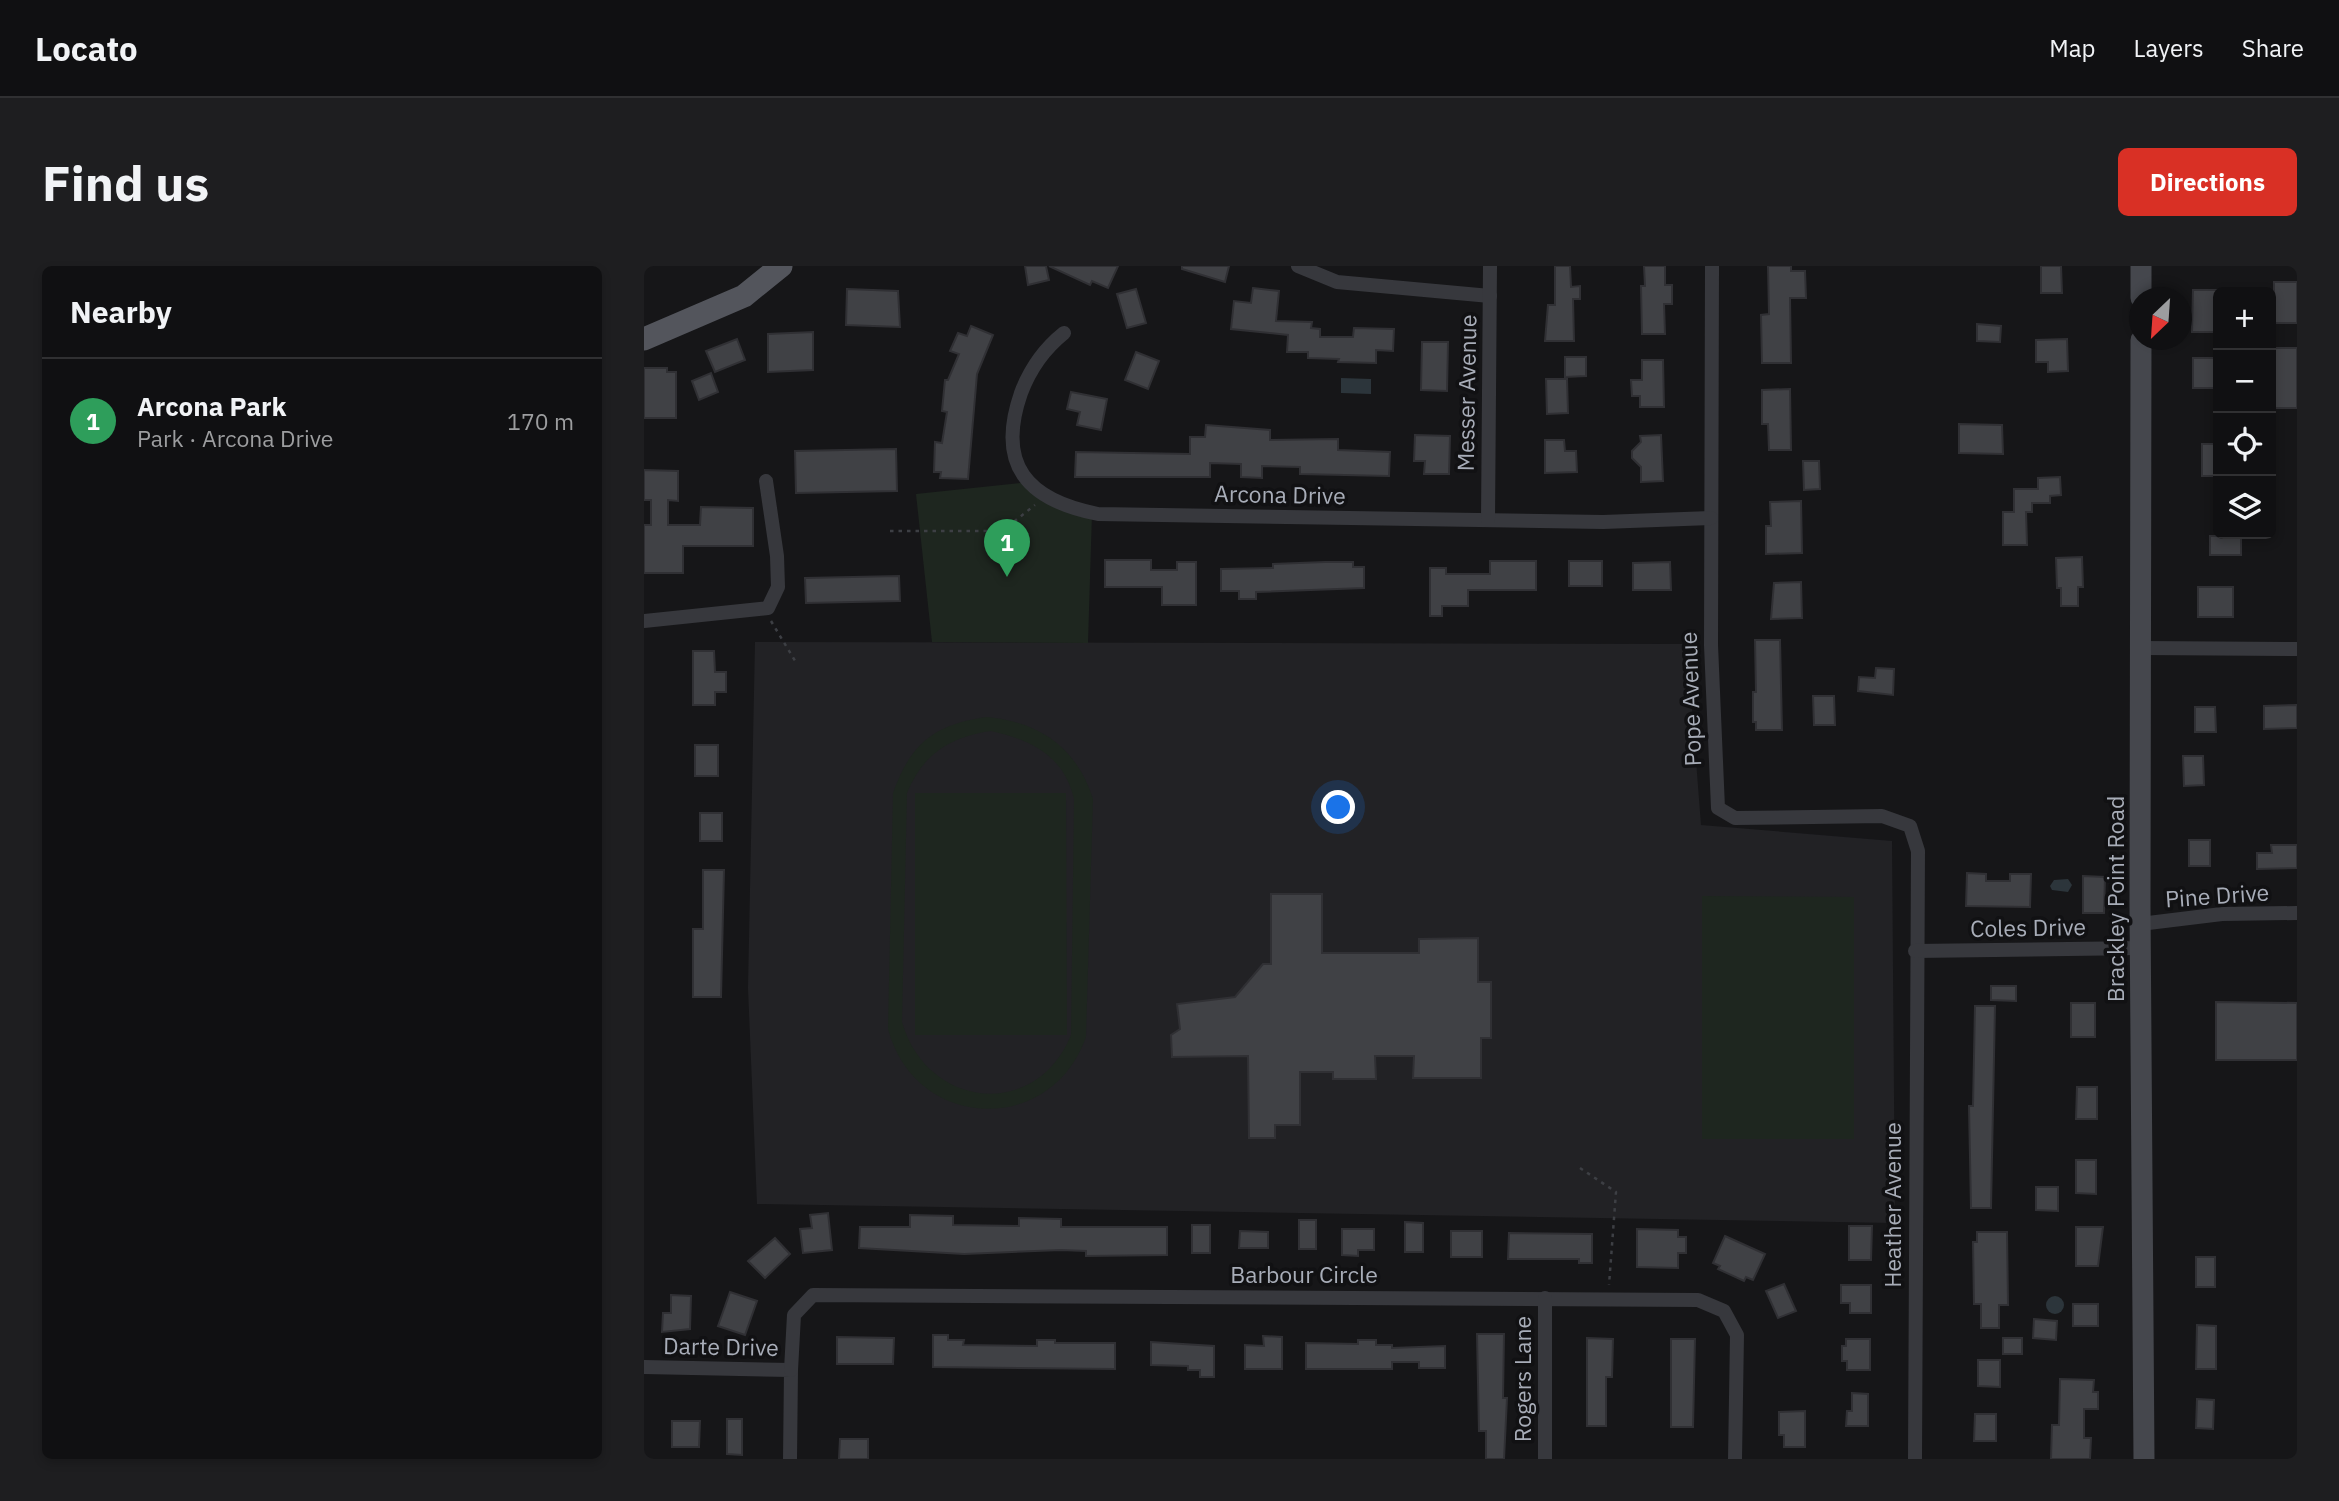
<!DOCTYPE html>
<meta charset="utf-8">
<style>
body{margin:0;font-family:"IBM Plex Sans",sans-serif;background:#1e1e20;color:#f1f3f6}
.controls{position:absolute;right:21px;top:21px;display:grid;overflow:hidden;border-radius:10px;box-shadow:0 4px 10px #0003}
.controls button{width:63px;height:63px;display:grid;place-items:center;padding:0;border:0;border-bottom:2px solid #303032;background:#101012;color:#f1f3f6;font:35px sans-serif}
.compass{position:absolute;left:1485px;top:21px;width:63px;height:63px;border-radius:50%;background:#101012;box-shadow:0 4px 10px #0003;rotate:205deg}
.you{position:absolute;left:695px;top:542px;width:24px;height:24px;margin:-18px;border:5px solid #fff;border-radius:50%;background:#1a73e8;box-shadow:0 0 0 10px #1a73e833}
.badge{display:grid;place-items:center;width:46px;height:46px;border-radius:50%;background:#d93025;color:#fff;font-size:23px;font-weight:700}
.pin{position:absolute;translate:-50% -58px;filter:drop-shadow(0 2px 4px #0008)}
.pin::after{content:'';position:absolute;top:37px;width:24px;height:21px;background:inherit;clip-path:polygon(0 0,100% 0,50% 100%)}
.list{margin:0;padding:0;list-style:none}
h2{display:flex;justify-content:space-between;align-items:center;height:91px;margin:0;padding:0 28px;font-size:30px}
h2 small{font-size:23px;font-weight:400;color:#9c9d9f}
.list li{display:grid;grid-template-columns:46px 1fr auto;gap:21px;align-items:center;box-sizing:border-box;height:126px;padding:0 28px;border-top:2px solid #303032}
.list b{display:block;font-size:26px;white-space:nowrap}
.list p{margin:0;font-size:23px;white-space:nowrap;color:#9c9d9f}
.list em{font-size:23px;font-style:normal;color:#9c9d9f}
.icon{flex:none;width:38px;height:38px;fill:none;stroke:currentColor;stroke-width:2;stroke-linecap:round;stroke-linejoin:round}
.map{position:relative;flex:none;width:1653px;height:1193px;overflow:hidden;border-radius:10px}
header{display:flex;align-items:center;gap:42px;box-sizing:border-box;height:98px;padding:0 35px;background:#101012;border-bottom:2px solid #303032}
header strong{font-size:33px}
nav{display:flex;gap:38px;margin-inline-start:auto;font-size:24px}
.intro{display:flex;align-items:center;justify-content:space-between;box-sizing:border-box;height:168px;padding:0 42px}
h1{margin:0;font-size:49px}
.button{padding:18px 32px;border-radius:10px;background:#d93025;color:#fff;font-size:24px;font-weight:700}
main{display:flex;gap:42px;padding:0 42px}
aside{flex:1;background:#101012;border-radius:10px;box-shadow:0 4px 10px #0003}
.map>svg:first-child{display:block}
</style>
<header>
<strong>Locato</strong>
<nav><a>Map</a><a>Layers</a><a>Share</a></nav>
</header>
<div class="intro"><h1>Find us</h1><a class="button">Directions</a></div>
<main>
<aside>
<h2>Nearby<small></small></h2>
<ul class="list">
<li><span class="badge" style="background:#2e9e5b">1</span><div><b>Arcona Park</b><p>Park · Arcona Drive</p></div><em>170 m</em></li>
</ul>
</aside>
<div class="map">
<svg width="1653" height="1193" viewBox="0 0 1653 1193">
<rect width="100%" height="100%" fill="#161618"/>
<path fill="#222225" d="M 111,376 L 1043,378 L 1057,559 L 1248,575 L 1251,957 L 113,938 L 104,722 Z"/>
<g fill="#1e261f" fill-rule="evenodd">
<path d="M 385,216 L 448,247 L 444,377 L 288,376 L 272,228 Z"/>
<path d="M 343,451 C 396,456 433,482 449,533 L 442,771 C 407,871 271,865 244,763 L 249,527 C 267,476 292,458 343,451 ZM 347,465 C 388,474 420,490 430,533 L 427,769 C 392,855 283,843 258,756 L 263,527 C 279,488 306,471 347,465 Z"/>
<path d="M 271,527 L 422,527 L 423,769 L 271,769 Z"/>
<path d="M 1058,630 L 1210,631 L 1210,873 L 1058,873 Z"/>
</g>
<g fill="#2c353b">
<path d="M 697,112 L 727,113 L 727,128 L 697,127 Z"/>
<path d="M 1424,613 L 1428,619 L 1424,626 L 1408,624 L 1406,620 L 1410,614 Z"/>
<circle cx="1411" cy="1039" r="9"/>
</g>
<g fill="#404145" stroke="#303034" stroke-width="2">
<path d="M 381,0 L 402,0 L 405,14 L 384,19 Z"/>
<path d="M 405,0 L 474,0 L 464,22 L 448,15 L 446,19 Z"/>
<path d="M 538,0 L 585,0 L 581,16 L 538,3 Z"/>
<path d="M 911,0 L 926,0 L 927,21 L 936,20 L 936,33 L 929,33 L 930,75 L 901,75 L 904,39 L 911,39 Z"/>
<path d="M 1000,0 L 1021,0 L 1021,19 L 1028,19 L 1028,38 L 1020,38 L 1021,68 L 998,68 L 997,20 L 1001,20 Z"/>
<path d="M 1124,0 L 1147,0 L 1147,5 L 1161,5 L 1162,32 L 1146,32 L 1147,97 L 1118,97 L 1117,49 L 1125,48 Z"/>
<path d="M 1397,0 L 1417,0 L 1418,27 L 1397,27 Z"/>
<rect x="1630" y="16" width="23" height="41"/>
<path d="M 609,22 L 635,25 L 632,55 L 668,56 L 667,62 L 676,63 L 676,71 L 709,71 L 710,62 L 750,63 L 749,85 L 732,84 L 732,97 L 694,96 L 695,93 L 664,92 L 664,86 L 643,86 L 644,69 L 587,63 L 590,35 L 607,37 Z"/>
<path d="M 203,23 L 254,25 L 256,61 L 202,59 Z"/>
<path d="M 492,23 L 502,57 L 483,62 L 473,28 Z"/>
<path d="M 1549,24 L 1573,24 L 1573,66 L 1548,66 Z"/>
<path d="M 1333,58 L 1357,60 L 1356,76 L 1333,75 Z"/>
<path d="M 327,60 L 349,69 L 333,108 L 324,213 L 296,212 L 297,206 L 290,206 L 291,176 L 298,177 L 303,146 L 298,145 L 301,114 L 304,114 L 315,88 L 306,85 L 314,67 L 323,70 Z"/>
<path d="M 169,66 L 169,104 L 124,106 L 124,68 Z"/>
<path d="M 93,73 L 101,94 L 71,106 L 62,85 Z"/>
<path d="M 1423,73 L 1424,105 L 1404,106 L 1404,96 L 1392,96 L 1392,74 Z"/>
<path d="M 778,76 L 804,76 L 803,125 L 777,124 Z"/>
<path d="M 1627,82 L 1653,82 L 1653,142 L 1631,142 Z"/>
<path d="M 492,86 L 515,95 L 504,123 L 481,114 Z"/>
<path d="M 921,91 L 942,91 L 942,110 L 921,111 Z"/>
<rect x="1549" y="92" width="21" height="30"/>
<path d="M 998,94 L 1019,94 L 1020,141 L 996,141 L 996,130 L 988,130 L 987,114 L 998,114 Z"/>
<path d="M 0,102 L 23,102 L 23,106 L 32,106 L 32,152 L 0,152 Z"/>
<path d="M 67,107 L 74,126 L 55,134 L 48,115 Z"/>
<path d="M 902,113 L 923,113 L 924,147 L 903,148 Z"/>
<path d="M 1146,123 L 1147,184 L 1125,184 L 1124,158 L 1118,158 L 1118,124 Z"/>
<path d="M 427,126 L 463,133 L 457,164 L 433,159 L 436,146 L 423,143 Z"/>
<path d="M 1315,158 L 1358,159 L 1359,188 L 1315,187 Z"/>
<path d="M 562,159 L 626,164 L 626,174 L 694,173 L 694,184 L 746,186 L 745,210 L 656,208 L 656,201 L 618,200 L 618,212 L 597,211 L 597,198 L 566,197 L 566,211 L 431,211 L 432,186 L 546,188 L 546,171 L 561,171 Z"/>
<path d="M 771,169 L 806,170 L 805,208 L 780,208 L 781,195 L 770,195 Z"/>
<path d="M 1017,169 L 1019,215 L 997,216 L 997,201 L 988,192 L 988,185 L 997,176 L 996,170 Z"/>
<path d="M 901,174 L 920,174 L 921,185 L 932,185 L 933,206 L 901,207 Z"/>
<rect x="1558" y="178" width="16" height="32"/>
<path d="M 252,183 L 253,225 L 152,227 L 151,185 Z"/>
<path d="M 1159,195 L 1175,195 L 1176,223 L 1160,224 Z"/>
<path d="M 0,204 L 34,205 L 34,235 L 24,234 L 24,259 L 56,259 L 57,241 L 109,242 L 109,280 L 39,280 L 39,307 L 0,307 L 0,259 L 7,259 L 7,234 L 0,234 Z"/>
<path d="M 1416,211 L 1417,229 L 1406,230 L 1406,237 L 1388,237 L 1388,246 L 1382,246 L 1383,279 L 1359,279 L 1359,246 L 1370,246 L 1370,223 L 1394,223 L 1394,212 Z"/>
<path d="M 1157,235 L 1158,287 L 1122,288 L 1122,260 L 1127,260 L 1126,236 Z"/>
<rect x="1566" y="270" width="31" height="19"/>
<path d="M 1438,291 L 1439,321 L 1434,321 L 1434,340 L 1417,340 L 1417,322 L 1413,322 L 1412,292 Z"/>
<path d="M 461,294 L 507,294 L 507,304 L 533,304 L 533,296 L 552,296 L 552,339 L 518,339 L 518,321 L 461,321 Z"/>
<path d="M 846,295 L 892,295 L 892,324 L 824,324 L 824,340 L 798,340 L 798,350 L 786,350 L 786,302 L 802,302 L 802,308 L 846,308 Z"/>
<rect x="925" y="295" width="33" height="25"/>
<path d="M 681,296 L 709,296 L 709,301 L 720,301 L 720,322 L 612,326 L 612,333 L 595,333 L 595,325 L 577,325 L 577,303 L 629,302 L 629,298 Z"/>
<path d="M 1026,296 L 1027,324 L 989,324 L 989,297 Z"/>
<path d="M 255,310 L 256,335 L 162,337 L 161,312 Z"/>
<path d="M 1157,316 L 1158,352 L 1127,353 L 1130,317 Z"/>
<rect x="1554" y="321" width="35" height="30"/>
<path d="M 1111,374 L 1136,374 L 1138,464 L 1112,464 L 1112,456 L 1109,456 L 1109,426 L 1112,426 Z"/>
<path d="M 49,385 L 70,385 L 71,406 L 82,406 L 82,426 L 71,426 L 71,439 L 49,439 Z"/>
<path d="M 1232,402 L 1250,403 L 1249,429 L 1214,425 L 1215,411 L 1231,412 Z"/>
<path d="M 1169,430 L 1190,430 L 1191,459 L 1170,459 Z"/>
<path d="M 1653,439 L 1653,462 L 1620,463 L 1620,440 Z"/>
<path d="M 1551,441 L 1571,441 L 1572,466 L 1551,466 Z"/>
<rect x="51" y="479" width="23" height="31"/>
<path d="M 1539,490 L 1559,490 L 1560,519 L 1540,520 Z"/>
<rect x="56" y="547" width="22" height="28"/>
<rect x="1545" y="574" width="21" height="26"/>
<path d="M 1627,579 L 1653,579 L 1653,602 L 1613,603 L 1613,587 L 1628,587 Z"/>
<path d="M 59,604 L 80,604 L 77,731 L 49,731 L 49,663 L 59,663 Z"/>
<path d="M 1323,607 L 1342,608 L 1342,615 L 1366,615 L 1366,608 L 1387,608 L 1386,641 L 1322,640 Z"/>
<path d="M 1439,610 L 1461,611 L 1460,647 L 1439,647 Z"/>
<path d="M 627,628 L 678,628 L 678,687 L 775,687 L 775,673 L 834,672 L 834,716 L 847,716 L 847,772 L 837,772 L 837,812 L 769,812 L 770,790 L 731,790 L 732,813 L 689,813 L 689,806 L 656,806 L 656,859 L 631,859 L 631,872 L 605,872 L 604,790 L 528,791 L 527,769 L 536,763 L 533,738 L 591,731 L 619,698 L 627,698 Z"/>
<path d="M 1347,720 L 1372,720 L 1372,735 L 1347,734 Z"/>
<path d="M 1572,736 L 1653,737 L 1653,794 L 1572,794 Z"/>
<rect x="1427" y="737" width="24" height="34"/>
<path d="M 1331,740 L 1351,740 L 1347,942 L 1327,942 L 1325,840 L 1329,840 Z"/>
<path d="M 1433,821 L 1453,821 L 1453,853 L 1432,853 Z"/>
<path d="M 1432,894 L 1452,894 L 1452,928 L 1432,927 Z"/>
<path d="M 1392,921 L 1414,921 L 1414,945 L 1392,944 Z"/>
<path d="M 184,947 L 188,984 L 159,987 L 156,963 L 168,962 L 166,949 Z"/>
<path d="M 266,949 L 309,950 L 309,959 L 375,960 L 375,952 L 417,953 L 417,961 L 523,961 L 523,989 L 442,990 L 442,985 L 417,984 L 320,988 L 215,982 L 216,961 L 266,961 Z"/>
<rect x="655" y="954" width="17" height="29"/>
<path d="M 761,956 L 779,957 L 779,986 L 761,986 Z"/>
<rect x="548" y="959" width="18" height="28"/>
<path d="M 1205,960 L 1228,960 L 1227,994 L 1205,994 Z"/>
<path d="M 1432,961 L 1459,961 L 1454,1000 L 1432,1000 Z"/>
<path d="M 698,963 L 730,963 L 730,984 L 714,984 L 714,990 L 698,989 Z"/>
<path d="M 993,963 L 1034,964 L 1034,971 L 1042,971 L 1042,987 L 1034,987 L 1034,1002 L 993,1001 Z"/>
<path d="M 596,965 L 624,966 L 624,982 L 595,982 Z"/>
<rect x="807" y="965" width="31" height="26"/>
<path d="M 1333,966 L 1363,966 L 1364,1039 L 1355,1039 L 1355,1062 L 1337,1062 L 1337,1038 L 1330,1038 L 1329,976 L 1333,976 Z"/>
<path d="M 865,967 L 948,968 L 948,997 L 935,997 L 935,993 L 864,993 Z"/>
<path d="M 1081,970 L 1121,988 L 1109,1014 L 1102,1011 L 1100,1015 L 1074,1003 L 1076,1000 L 1069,997 Z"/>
<path d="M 131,972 L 146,988 L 121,1012 L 104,995 Z"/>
<rect x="1552" y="991" width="19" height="30"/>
<path d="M 1140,1018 L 1152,1045 L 1134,1052 L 1122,1025 Z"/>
<path d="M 1197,1019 L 1227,1019 L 1227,1047 L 1206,1047 L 1206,1037 L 1197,1037 Z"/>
<path d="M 86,1026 L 113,1035 L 101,1069 L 74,1060 Z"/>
<path d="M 27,1029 L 47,1030 L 46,1063 L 18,1066 L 19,1047 L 27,1047 Z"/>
<rect x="1429" y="1038" width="25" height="22"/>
<path d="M 1390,1053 L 1413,1055 L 1412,1074 L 1389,1072 Z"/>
<path d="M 1553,1059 L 1572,1060 L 1572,1103 L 1552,1103 Z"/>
<path d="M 833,1068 L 860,1068 L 859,1132 L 863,1132 L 860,1193 L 842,1193 L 842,1165 L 835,1165 Z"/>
<path d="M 289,1069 L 304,1069 L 304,1074 L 320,1074 L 319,1079 L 393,1080 L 393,1074 L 411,1074 L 411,1077 L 471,1077 L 471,1103 L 289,1101 Z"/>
<path d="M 619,1070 L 638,1071 L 638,1103 L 601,1103 L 601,1079 L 620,1080 Z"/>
<path d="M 193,1071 L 250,1072 L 249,1098 L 193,1098 Z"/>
<path d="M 943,1072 L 969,1073 L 968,1111 L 962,1111 L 962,1160 L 943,1160 Z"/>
<rect x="1359" y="1072" width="19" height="16"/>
<path d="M 1027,1073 L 1051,1073 L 1049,1161 L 1027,1161 Z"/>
<path d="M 1202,1073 L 1226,1073 L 1226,1104 L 1203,1104 L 1203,1095 L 1198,1095 L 1198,1080 L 1202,1080 Z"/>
<path d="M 714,1074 L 732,1074 L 732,1079 L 748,1079 L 748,1082 L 801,1080 L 801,1102 L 775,1102 L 775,1096 L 748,1096 L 748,1103 L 662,1103 L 662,1077 L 714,1078 Z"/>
<path d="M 507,1076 L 570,1080 L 570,1111 L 556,1111 L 556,1104 L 544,1104 L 544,1100 L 507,1099 Z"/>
<path d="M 1334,1094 L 1356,1094 L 1356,1121 L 1334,1120 Z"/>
<path d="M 1416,1113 L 1450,1114 L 1449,1126 L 1454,1126 L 1454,1143 L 1440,1143 L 1440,1172 L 1447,1172 L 1446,1193 L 1407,1193 L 1408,1159 L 1415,1159 Z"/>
<path d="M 1208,1127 L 1224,1128 L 1224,1160 L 1202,1160 L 1203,1145 L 1208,1145 Z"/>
<path d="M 1553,1133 L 1570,1134 L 1569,1163 L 1552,1162 Z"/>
<path d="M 1161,1145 L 1161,1181 L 1140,1181 L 1140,1169 L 1135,1169 L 1135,1146 Z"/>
<path d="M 1331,1148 L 1352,1148 L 1352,1175 L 1330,1175 Z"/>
<path d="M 83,1153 L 98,1153 L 98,1189 L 83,1188 Z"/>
<path d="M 28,1155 L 56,1155 L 55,1181 L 28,1181 Z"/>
<path d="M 196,1173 L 224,1173 L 224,1193 L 195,1193 Z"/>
</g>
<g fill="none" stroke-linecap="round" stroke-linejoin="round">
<g stroke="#3d3f44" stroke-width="2.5" stroke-dasharray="3.5 5" stroke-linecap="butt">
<path d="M 246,265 L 358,265 L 391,239"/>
<path d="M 127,355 L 153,398"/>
<path d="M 936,902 L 972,926 L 965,1019"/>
</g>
<g stroke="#37383d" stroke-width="14">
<path d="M 654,0 L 693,16 L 846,30"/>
<path d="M 1068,0 L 1067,379 L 1074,542 L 1091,552 L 1238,550 L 1266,560 L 1274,585 L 1271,1193"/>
<path d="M 420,67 C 400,83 386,103 377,127 C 352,199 383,234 454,248 L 959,256 L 1067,252"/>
<path d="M 844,254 L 846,0"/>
<path d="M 0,355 L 124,342 L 134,321 L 133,290 L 122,215"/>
<path d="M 1498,382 L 1653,383"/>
<path d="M 1496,658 L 1578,648 L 1653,647"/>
<path d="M 1271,685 L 1497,682"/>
<path d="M 0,1101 L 147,1104 L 146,1193"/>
<path d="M 147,1104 L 150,1049 L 169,1029 L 1054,1034 L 1080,1045 L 1093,1069 L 1091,1193"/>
<path d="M 901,1193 L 901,1032"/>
</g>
<g stroke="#45474d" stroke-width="21">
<path d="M 1497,0 L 1497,32"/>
<path d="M 1497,74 L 1496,641 L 1500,1193"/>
</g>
<path stroke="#53555c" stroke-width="23" d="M 0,73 L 100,30 L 137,0"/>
</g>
<g text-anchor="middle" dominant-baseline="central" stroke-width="7" stroke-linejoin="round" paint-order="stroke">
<g font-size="23" fill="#a8adb8" stroke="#111113">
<text transform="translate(822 127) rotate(-89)">Messer Avenue</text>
<text transform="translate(636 228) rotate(1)">Arcona Drive</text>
<text transform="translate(1046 433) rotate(-92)">Pope Avenue</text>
<text transform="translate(1573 629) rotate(-4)">Pine Drive</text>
<text transform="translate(1471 633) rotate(-90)">Brackley Point Road</text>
<text transform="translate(1384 661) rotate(-1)">Coles Drive</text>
<text transform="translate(1248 939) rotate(-90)">Heather Avenue</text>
<text x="660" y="1008">Barbour Circle</text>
<text transform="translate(77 1080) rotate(1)">Darte Drive</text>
<text transform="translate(878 1113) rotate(-90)">Rogers Lane</text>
</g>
</g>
</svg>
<div class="controls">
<button>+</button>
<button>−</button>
<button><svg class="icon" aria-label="locate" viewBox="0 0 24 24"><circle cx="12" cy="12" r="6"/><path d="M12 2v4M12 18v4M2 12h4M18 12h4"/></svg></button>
<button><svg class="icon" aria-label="layers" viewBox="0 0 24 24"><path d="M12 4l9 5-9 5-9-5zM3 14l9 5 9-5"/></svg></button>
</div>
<svg class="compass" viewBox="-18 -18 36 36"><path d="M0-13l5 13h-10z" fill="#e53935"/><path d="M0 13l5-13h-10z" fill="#9c9d9f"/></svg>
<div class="you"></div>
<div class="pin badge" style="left:363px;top:311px;background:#2e9e5b">1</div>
</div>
</main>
